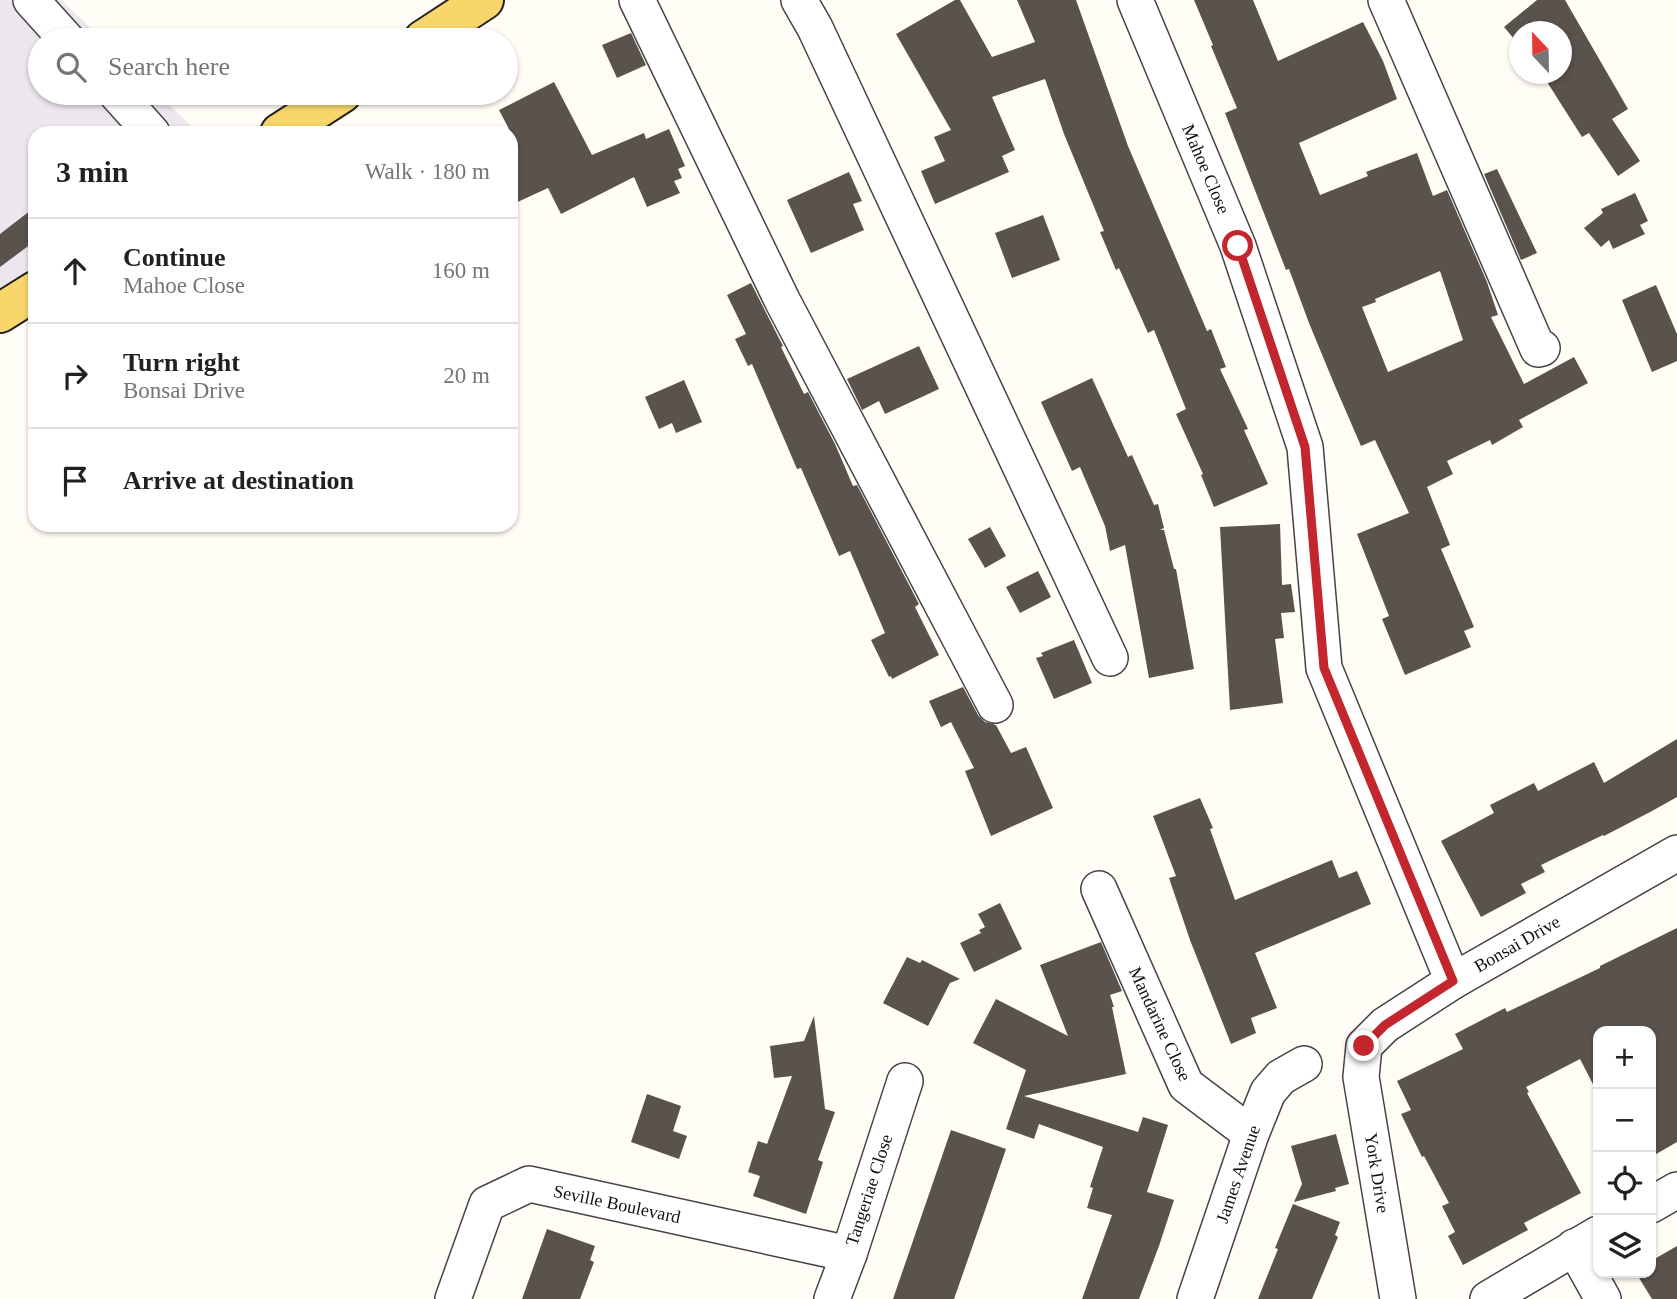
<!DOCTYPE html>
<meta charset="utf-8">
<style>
body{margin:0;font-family:Georgia,serif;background:#f2f2f2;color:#202124}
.controls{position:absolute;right:21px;bottom:21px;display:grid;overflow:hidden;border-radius:14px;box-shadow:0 2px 5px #0004}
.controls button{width:63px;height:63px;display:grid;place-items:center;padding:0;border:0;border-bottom:2px solid #e0e0e0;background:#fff;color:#202124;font:35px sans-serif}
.compass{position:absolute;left:1509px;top:21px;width:63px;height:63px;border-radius:50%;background:#fff;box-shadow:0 2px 5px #0004;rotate:338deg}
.stop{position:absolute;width:21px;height:21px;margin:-16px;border:5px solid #c4262e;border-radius:50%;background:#fff}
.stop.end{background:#c4262e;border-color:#fff;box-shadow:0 2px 7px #0008}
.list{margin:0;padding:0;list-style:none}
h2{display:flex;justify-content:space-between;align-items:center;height:91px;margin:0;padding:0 28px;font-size:30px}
h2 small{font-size:23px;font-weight:400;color:#757577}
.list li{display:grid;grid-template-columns:46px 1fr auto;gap:21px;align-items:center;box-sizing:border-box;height:105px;padding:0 28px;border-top:2px solid #e0e0e0}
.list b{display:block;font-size:26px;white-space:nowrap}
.list p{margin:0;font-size:23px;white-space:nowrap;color:#757577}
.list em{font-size:23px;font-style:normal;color:#757577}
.icon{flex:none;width:38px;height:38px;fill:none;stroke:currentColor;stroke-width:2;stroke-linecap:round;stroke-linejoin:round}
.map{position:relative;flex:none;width:1677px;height:1299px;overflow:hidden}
.search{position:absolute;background:#fff;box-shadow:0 2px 5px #0004;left:28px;top:28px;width:490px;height:77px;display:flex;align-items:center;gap:18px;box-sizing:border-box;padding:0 24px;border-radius:38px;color:#757577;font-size:26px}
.panel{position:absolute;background:#fff;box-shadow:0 2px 5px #0004;left:28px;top:126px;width:490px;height:406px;border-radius:21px}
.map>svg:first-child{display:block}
</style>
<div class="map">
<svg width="1677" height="1299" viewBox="0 0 1677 1299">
<rect width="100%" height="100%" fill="#fffdf5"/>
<path fill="#eee6ef" d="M 0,0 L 61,0 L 103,40 L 40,40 L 40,93 L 157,93 L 198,133 L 35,133 L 35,266 L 0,290 Z"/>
<g fill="#5a524d" fill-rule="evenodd">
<path d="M 955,0 L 960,0 L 992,57 L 1035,42 L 1017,0 L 1076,0 L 1128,146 L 1207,331 L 1211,329 L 1226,367 L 1220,369 L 1248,429 L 1244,430 L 1268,484 L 1214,507 L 1201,475 L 1203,474 L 1176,414 L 1186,409 L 1154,330 L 1148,333 L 1119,268 L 1116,270 L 1100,232 L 1104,231 L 1064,134 L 1045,79 L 992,97 L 1015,150 L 1002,156 L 1009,172 L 935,204 L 921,171 L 945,161 L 934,137 L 951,130 L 896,34 Z"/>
<path d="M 1194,0 L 1253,0 L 1278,61 L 1363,22 L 1383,61 L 1397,99 L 1299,143 L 1320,195 L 1368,176 L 1366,172 L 1417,153 L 1433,196 L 1447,190 L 1487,282 L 1498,315 L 1491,317 L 1524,384 L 1574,357 L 1588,383 L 1519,420 L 1523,427 L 1492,445 L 1490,440 L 1447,461 L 1453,474 L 1427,487 L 1450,545 L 1441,549 L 1474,627 L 1464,631 L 1471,647 L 1405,675 L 1382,619 L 1389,616 L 1357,534 L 1409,513 L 1375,440 L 1361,446 L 1335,386 L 1309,323 L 1289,269 L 1286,270 L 1225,113 L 1237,108 L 1211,46 L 1213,45 ZM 1440,271 L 1463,340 L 1388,372 L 1362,307 L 1376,302 L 1375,299 Z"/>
<path d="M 1537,0 L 1565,0 L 1628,109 L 1612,119 L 1640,161 L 1618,176 L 1589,133 L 1582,137 L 1542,74 L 1562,74 L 1562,32 L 1520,32 L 1520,46 L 1504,27 Z"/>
<path d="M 631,33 L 646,65 L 617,78 L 602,45 Z"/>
<path d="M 554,82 L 592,155 L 644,133 L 646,139 L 669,129 L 685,166 L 678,169 L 682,178 L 674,181 L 680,193 L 647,207 L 634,177 L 561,214 L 548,188 L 511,205 L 511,133 L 499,110 Z"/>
<path d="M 1497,169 L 1537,253 L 1521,260 L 1484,174 Z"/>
<path d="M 849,172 L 862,201 L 853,204 L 864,230 L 811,253 L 787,200 Z"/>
<path d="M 1635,193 L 1648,221 L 1640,225 L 1645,234 L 1613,249 L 1609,240 L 1601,247 L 1584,228 L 1603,213 L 1601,209 Z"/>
<path d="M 35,207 L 35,241 L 0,267 L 0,234 Z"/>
<path d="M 1043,215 L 1060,260 L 1012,278 L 995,233 Z"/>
<path d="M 751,283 L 783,346 L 781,347 L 804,394 L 808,392 L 835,444 L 853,486 L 857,485 L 919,604 L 915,607 L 939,655 L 892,679 L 891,676 L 889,677 L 871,640 L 885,633 L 850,551 L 839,556 L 801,468 L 797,469 L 752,364 L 748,366 L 735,339 L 746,334 L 727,295 Z"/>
<path d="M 1656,285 L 1677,334 L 1677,361 L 1652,372 L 1622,300 Z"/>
<path d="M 919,346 L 939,389 L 885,414 L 879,401 L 862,410 L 847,379 Z"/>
<path d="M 1092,378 L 1128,457 L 1132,455 L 1154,505 L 1158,504 L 1164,528 L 1160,530 L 1164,530 L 1174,569 L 1176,569 L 1194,669 L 1149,678 L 1125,545 L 1110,551 L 1105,526 L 1080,467 L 1072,471 L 1041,402 Z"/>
<path d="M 684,380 L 702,422 L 676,433 L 672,423 L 659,429 L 645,397 Z"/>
<path d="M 1280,524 L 1282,585 L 1291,584 L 1295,612 L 1281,613 L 1284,638 L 1275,639 L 1283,703 L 1230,710 L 1220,527 Z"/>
<path d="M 990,527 L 1006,556 L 985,568 L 968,539 Z"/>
<path d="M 1038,571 L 1051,597 L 1020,613 L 1006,587 Z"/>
<path d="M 1074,640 L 1092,683 L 1054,699 L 1036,658 L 1043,656 L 1041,653 Z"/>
<path d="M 963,687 L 978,715 L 985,722 L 996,725 L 1011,753 L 1026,747 L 1053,808 L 991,836 L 965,771 L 974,768 L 951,722 L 941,727 L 929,701 Z"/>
<path d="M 1677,739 L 1677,797 L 1652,811 L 1604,836 L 1603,835 L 1541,865 L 1545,872 L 1521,884 L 1526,893 L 1481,917 L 1441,841 L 1494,813 L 1490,805 L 1534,783 L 1538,791 L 1594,762 L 1604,783 Z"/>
<path d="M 1200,798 L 1213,828 L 1210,829 L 1235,900 L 1332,860 L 1339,878 L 1357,871 L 1371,904 L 1255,953 L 1277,1008 L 1251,1018 L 1256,1033 L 1231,1044 L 1190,940 L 1169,878 L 1176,876 L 1153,816 Z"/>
<path d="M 1000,903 L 1022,949 L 974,972 L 960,943 L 981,933 L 979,930 L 985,927 L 978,914 Z"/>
<path d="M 1677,928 L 1677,1142 L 1651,1157 L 1651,1031 L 1598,1031 L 1598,1094 L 1580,1059 L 1526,1087 L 1529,1092 L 1527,1093 L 1581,1193 L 1524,1223 L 1528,1230 L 1463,1265 L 1448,1236 L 1455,1232 L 1442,1206 L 1449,1203 L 1424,1156 L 1422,1157 L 1401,1114 L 1411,1110 L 1397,1081 L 1463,1049 L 1455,1034 L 1505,1008 L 1507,1012 L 1600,968 L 1600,966 Z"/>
<path d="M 1101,942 L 1122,991 L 1110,995 L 1114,1007 L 1112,1007 L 1126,1074 L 1024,1096 L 1138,1132 L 1143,1117 L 1168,1125 L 1147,1192 L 1174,1200 L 1159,1246 L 1139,1299 L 1082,1299 L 1112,1215 L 1087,1208 L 1093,1188 L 1090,1187 L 1103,1147 L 1039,1124 L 1034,1139 L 1006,1129 L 1026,1070 L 973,1043 L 996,999 L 1068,1036 L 1040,965 Z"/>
<path d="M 907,957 L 920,963 L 922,960 L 960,979 L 950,983 L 928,1026 L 883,1003 Z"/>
<path d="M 814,1016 L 825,1109 L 835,1112 L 818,1160 L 823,1162 L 806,1214 L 753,1196 L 760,1176 L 748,1172 L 758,1141 L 767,1144 L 792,1076 L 774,1078 L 770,1046 L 804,1041 Z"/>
<path d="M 647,1094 L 681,1106 L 673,1131 L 687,1136 L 679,1159 L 631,1142 Z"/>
<path d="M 951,1130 L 1006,1149 L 981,1222 L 954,1299 L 893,1299 Z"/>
<path d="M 1336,1134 L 1349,1184 L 1335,1188 L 1336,1191 L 1294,1202 L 1302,1184 L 1291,1146 Z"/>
<path d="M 1293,1204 L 1340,1222 L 1335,1235 L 1338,1237 L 1312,1299 L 1258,1299 L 1278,1249 L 1275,1248 Z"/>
<path d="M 547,1229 L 595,1246 L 590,1260 L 594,1262 L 580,1299 L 522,1299 Z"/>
<path d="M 1677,1246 L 1677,1299 L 1652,1299 L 1636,1273 L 1651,1273 L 1651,1261 Z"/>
</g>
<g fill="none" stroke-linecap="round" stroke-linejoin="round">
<g stroke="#444" stroke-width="38">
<g id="minor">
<path d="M 31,0 L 67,40"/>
<path d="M 637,0 L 782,300 L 995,705"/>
<path d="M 799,0 L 815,28 L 1110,658"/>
<path d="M 1135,0 L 1238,246 L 1305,447 L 1324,668 L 1453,981"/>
<path d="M 1386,0 L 1538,349 L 1542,348"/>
<path d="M 116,93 L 152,133"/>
<path d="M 1099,889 L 1186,1085 L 1251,1134"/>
<path d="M 1651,1205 L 1677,1190"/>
<path d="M 1574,1247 L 1603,1299"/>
<path d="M 453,1299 L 487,1204 L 529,1184 L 849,1254"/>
<path d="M 832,1299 L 849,1254 L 905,1081"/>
<path d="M 1195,1299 L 1251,1134 L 1268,1092 L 1281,1077 L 1304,1064"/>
<path d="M 1398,1299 L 1361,1077 L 1364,1046 L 1385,1025 L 1453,981 L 1677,853"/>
<path d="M 1488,1299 L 1598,1234"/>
</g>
</g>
<g stroke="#222" stroke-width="42">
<g id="primary">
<path d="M 423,40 L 484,0"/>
<path d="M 280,133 L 342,93"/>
<path d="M 0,313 L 35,291"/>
</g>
</g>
<use href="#minor" stroke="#fff" stroke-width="35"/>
<use href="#primary" stroke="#f9d66b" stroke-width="38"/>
</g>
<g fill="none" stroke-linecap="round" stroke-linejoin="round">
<path stroke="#c4262e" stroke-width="9" d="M 1238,246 L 1305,447 L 1324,668 L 1453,981 L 1385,1025 L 1364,1046"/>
</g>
<g text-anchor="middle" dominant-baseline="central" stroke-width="7" stroke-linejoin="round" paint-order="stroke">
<g font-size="18" fill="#111" stroke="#fff">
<text transform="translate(1206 169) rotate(67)">Mahoe Close</text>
<text transform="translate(1517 944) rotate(-30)">Bonsai Drive</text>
<text transform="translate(1160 1024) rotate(65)">Mandarine Close</text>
<text transform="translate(1377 1173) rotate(81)">York Drive</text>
<text transform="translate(1238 1174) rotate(-71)">James Avenue</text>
<text transform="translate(869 1190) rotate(-72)">Tangeriae Close</text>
<text transform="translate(617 1204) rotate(12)">Seville Boulevard</text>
</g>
</g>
</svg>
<div class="controls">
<button>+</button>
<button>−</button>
<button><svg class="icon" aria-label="locate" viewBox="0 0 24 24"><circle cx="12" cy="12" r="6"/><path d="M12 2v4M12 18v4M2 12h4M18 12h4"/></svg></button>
<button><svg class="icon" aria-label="layers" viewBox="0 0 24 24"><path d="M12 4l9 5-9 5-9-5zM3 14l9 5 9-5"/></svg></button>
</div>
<svg class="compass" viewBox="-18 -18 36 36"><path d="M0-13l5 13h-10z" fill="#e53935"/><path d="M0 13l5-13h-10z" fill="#757577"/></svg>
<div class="stop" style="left:1238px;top:246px"></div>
<div class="stop end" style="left:1364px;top:1046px"></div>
<div class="search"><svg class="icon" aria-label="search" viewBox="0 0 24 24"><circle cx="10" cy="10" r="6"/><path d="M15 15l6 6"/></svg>Search here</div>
<section class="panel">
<h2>3 min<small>Walk · 180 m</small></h2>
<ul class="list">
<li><svg class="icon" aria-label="ahead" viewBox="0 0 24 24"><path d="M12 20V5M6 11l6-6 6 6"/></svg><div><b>Continue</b><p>Mahoe Close</p></div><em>160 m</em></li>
<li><svg class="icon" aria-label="right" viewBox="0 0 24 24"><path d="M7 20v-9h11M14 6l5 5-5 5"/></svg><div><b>Turn right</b><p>Bonsai Drive</p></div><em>20 m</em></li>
<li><svg class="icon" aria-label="arrive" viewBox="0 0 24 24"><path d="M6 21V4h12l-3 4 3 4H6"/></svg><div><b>Arrive at destination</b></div></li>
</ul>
</section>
</div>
